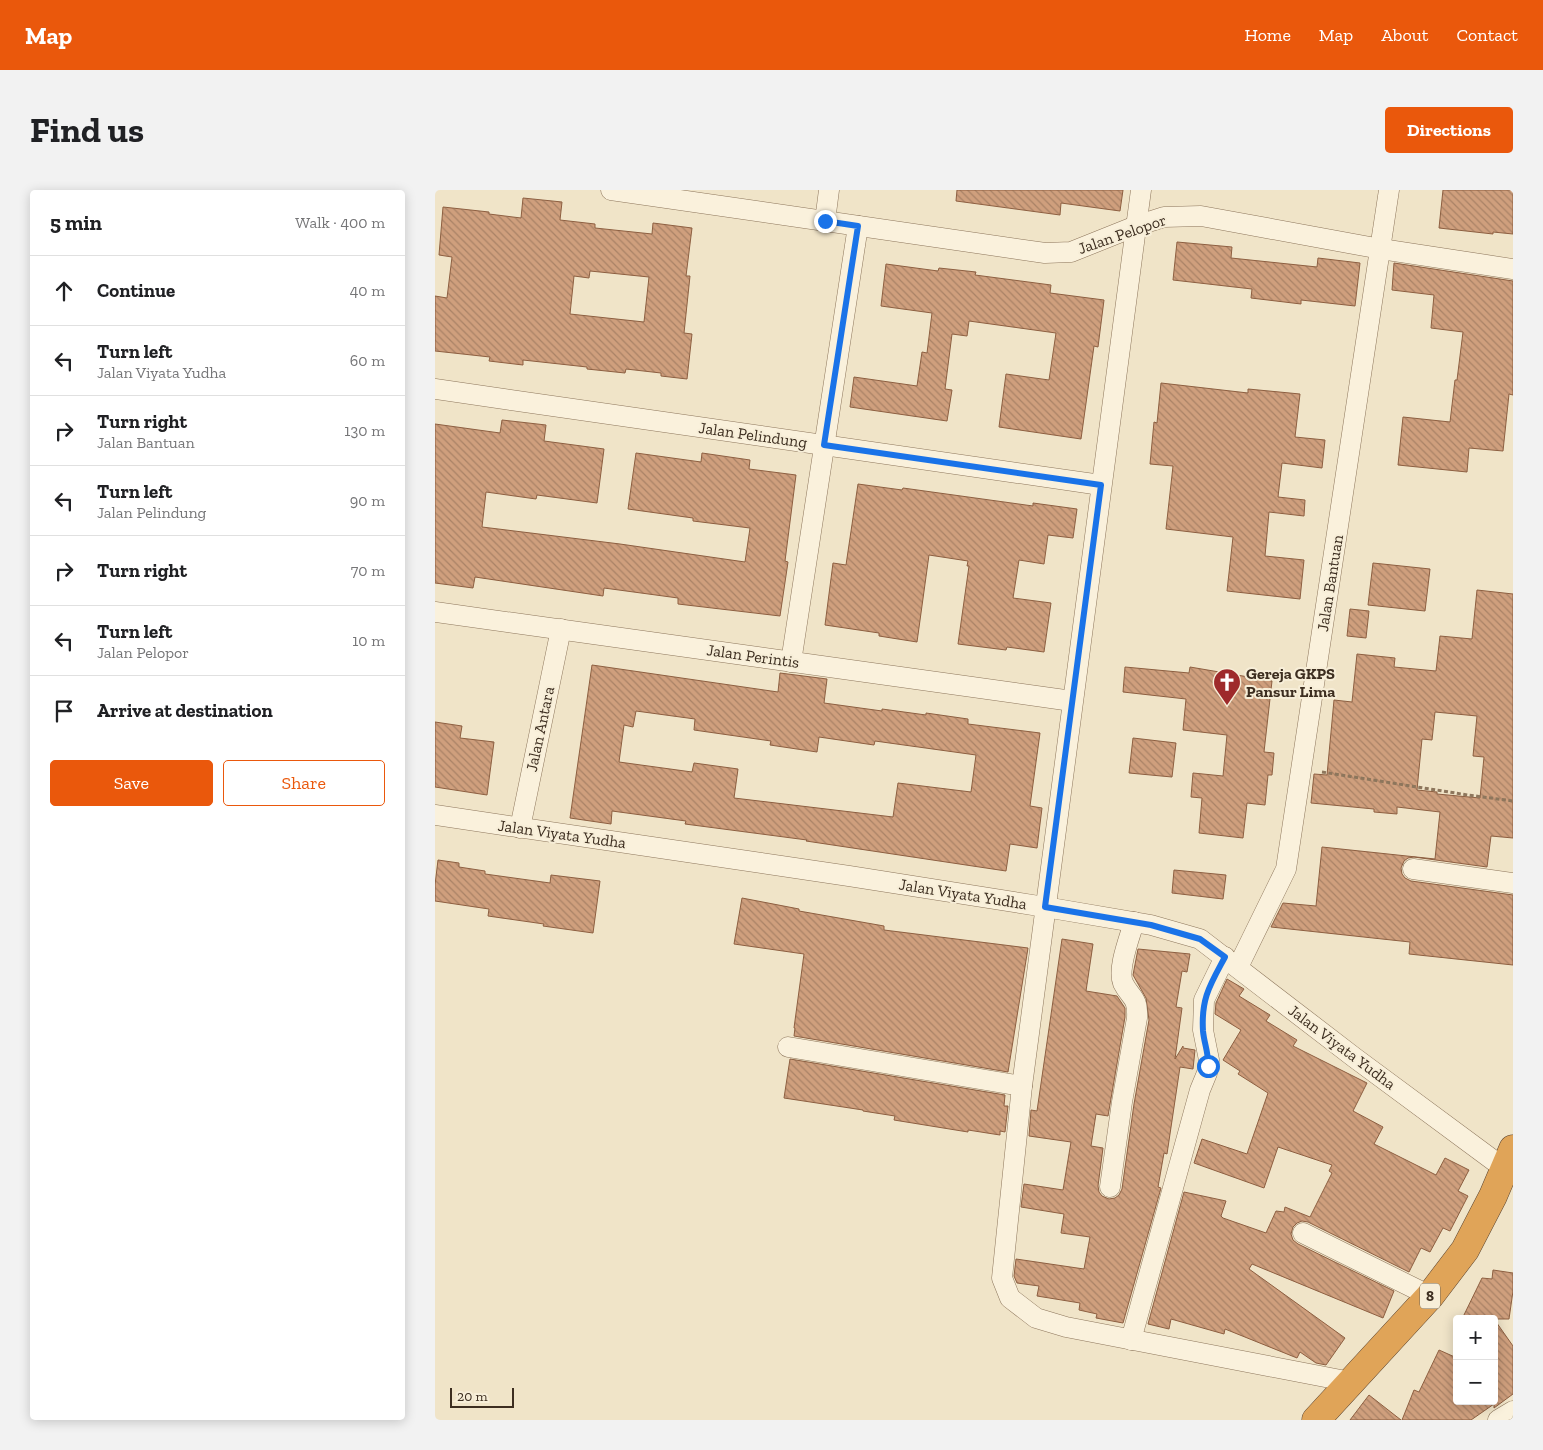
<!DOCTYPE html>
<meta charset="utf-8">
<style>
body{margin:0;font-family:"Zilla Slab",serif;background:#f2f2f2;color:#202124}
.controls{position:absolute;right:15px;bottom:15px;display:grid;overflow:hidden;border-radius:5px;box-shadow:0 2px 12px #0003}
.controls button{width:45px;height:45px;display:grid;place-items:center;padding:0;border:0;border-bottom:1px solid #e0e0e0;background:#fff;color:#202124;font:25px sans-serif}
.scale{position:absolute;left:15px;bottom:12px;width:64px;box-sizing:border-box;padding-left:5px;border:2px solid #3d2e20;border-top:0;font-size:14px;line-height:18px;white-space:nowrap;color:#3d2e20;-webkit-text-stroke:4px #f7eed8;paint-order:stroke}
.stop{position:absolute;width:15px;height:15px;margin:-11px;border:4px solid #1a73e8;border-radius:50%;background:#fff}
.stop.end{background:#1a73e8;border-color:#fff;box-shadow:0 1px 5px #0008}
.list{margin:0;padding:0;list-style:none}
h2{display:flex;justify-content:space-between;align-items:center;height:65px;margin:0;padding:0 20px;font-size:21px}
h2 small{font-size:16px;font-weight:400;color:#757577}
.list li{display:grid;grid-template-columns:32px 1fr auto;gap:15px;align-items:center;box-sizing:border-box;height:70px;padding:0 20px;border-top:1px solid #e0e0e0}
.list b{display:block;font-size:19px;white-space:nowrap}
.list p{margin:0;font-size:16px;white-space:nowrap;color:#757577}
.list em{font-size:16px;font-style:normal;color:#757577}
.actions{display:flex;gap:10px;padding:15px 20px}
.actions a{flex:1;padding:11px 0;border:1px solid #ea580c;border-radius:5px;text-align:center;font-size:18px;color:#ea580c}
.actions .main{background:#ea580c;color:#fff}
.icon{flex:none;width:28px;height:28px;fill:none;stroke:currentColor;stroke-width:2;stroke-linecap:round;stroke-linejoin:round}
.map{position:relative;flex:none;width:1078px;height:1230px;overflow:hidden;border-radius:5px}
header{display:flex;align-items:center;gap:30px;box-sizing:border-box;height:70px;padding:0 25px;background:#ea580c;color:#fff}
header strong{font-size:24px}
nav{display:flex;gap:28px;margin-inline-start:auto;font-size:18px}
.intro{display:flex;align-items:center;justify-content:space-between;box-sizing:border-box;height:120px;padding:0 30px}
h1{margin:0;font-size:35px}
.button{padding:12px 22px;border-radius:5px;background:#ea580c;color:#fff;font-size:18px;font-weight:700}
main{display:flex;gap:30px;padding:0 30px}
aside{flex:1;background:#fff;border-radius:5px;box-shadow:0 2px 12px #0003}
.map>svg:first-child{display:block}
</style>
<header>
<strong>Map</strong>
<nav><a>Home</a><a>Map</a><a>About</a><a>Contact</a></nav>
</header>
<div class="intro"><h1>Find us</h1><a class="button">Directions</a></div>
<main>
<aside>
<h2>5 min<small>Walk · 400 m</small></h2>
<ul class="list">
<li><svg class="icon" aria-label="ahead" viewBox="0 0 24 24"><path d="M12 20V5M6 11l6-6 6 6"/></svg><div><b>Continue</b></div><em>40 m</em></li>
<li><svg class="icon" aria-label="left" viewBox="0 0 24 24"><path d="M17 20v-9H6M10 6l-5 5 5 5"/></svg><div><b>Turn left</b><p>Jalan Viyata Yudha</p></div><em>60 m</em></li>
<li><svg class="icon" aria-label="right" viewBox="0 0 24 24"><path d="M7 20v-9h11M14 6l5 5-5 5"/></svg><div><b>Turn right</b><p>Jalan Bantuan</p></div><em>130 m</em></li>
<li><svg class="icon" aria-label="left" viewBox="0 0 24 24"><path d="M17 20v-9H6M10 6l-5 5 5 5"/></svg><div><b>Turn left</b><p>Jalan Pelindung</p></div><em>90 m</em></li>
<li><svg class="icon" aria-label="right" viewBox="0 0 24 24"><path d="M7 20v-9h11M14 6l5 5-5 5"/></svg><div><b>Turn right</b></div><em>70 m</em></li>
<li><svg class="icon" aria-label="left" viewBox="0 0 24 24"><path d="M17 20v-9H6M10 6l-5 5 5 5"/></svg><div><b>Turn left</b><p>Jalan Pelopor</p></div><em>10 m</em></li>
<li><svg class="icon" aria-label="arrive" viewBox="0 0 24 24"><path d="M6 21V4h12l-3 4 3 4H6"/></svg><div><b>Arrive at destination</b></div></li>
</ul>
<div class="actions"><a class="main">Save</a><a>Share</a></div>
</aside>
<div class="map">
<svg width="1078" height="1230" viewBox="0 0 1078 1230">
<defs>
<pattern id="building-back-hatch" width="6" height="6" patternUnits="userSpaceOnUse" patternTransform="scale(1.25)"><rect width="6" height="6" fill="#cf9f7d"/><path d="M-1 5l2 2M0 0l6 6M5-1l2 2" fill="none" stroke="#a98266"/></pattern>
</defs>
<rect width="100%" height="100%" fill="#f0e4c8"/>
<g fill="url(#building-back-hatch)" stroke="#8d5f41" fill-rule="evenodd">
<path d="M 522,0 L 688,0 L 685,21 L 626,13 L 625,25 L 521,11 Z"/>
<path d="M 1008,0 L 1078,0 L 1078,44 L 1058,42 L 1058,44 L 1004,38 Z"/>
<path d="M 88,8 L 127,12 L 125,30 L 160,34 L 160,38 L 217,44 L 218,33 L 257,38 L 251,86 L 255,86 L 249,143 L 257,144 L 252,189 L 226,186 L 226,183 L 191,179 L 190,183 L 152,179 L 152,177 L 88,170 L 88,175 L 54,171 L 55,167 L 0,161 L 0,106 L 12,108 L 17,67 L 4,65 L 8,17 L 54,22 L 54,24 L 86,28 ZM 155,81 L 214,87 L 209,132 L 135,124 L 139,86 L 154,88 Z"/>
<path d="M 742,52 L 797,57 L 796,68 L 882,77 L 883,68 L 925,73 L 920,116 L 866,110 L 866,114 L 816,108 L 817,99 L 738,90 Z"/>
<path d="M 959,73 L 1078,91 L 1078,205 L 1074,204 L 1068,261 L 1034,258 L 1032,282 L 963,275 L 968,227 L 1015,232 L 1020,190 L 1022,190 L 1028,142 L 996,138 L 999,105 L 957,100 Z"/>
<path d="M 451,74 L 503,81 L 504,78 L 541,82 L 540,85 L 616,95 L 615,103 L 669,110 L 663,157 L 659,156 L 646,249 L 564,237 L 571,184 L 614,190 L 621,143 L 534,131 L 532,146 L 517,144 L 510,199 L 517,200 L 512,231 L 415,217 L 419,187 L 482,196 L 487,162 L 492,163 L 497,123 L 446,116 Z"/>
<path d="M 726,193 L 813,203 L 813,199 L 865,204 L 860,247 L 890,250 L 887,278 L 847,273 L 843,307 L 870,310 L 869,326 L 834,322 L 830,366 L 869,370 L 865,409 L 792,401 L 798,347 L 731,339 L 738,276 L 715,274 L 719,232 L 722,233 Z"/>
<path d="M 67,230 L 111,235 L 109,251 L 169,259 L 162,313 L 102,305 L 101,309 L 51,302 L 47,337 L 185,354 L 310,372 L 315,338 L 258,331 L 258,328 L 193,319 L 201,263 L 266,272 L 267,263 L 315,270 L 314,279 L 361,285 L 350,371 L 353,372 L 345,426 L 243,414 L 243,408 L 169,398 L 168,406 L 40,387 L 38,398 L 0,393 L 0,234 L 65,243 Z"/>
<path d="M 423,294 L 467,300 L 468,298 L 598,316 L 598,313 L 642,319 L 638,348 L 613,345 L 609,374 L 584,370 L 578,408 L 616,413 L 609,462 L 572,457 L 571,460 L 523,454 L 534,376 L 532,376 L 533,371 L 494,365 L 482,452 L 444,446 L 444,443 L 390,435 L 398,373 L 411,375 Z"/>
<path d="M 938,373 L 995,379 L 990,421 L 933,415 Z"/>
<path d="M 1042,400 L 1078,404 L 1078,648 L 1056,646 L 1052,677 L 979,667 L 973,668 L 969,671 L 966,678 L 967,684 L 970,688 L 976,691 L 1078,705 L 1078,775 L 974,764 L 975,752 L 836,737 L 848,713 L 881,716 L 887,657 L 1000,669 L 1005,622 L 962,617 L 962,624 L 939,622 L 939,619 L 876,613 L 879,584 L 892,585 L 899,510 L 917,512 L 922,464 L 960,468 L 959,477 L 1001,481 L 1005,446 L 1037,449 ZM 1000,522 L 1042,526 L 1038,566 L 1049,567 L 1045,608 L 1002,604 L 1002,602 L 982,600 L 987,549 L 997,550 Z"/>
<path d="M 915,419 L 934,421 L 931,448 L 912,446 Z"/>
<path d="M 157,475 L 343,502 L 345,483 L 392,489 L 389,513 L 447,521 L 447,519 L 491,525 L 491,523 L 533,529 L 533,534 L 605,543 L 595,616 L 607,618 L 602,658 L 575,654 L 571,681 L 371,651 L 372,650 L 250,634 L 251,631 L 177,621 L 176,634 L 135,628 ZM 201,521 L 260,529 L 259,540 L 336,551 L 335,555 L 382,562 L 384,547 L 439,555 L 440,551 L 541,565 L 536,602 L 463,593 L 458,627 L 299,608 L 303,579 L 259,573 L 257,582 L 184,572 L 189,535 L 198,537 Z"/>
<path d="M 690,477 L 754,483 L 755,477 L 837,491 L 829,562 L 839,563 L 837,585 L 833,585 L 830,615 L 812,613 L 808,648 L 764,643 L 767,608 L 756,607 L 758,583 L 788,586 L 792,545 L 748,540 L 751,509 L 688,502 Z"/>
<path d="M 0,532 L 27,536 L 25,548 L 59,552 L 52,605 L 0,597 Z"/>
<path d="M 698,548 L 741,553 L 737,587 L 694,583 Z"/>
<path d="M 3,670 L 24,673 L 24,677 L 50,681 L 50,684 L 115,693 L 116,685 L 165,691 L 158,743 L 108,736 L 109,734 L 53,726 L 54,719 L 0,711 L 0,695 Z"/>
<path d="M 739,680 L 791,685 L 788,709 L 737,703 Z"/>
<path d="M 307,708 L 364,719 L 364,721 L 449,736 L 449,740 L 593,758 L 573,882 L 359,846 L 360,838 L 359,838 L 369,764 L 299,754 Z"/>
<path d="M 627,749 L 658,754 L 651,801 L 682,806 L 690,818 L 690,827 L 673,926 L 661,924 L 656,956 L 668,958 L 663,996 L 664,1002 L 667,1006 L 674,1009 L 680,1008 L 684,1005 L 687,999 L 699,914 L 714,830 L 711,808 L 698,785 L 703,759 L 755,764 L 752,782 L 747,781 L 741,817 L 747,818 L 740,869 L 748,856 L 748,858 L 760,860 L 758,879 L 745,877 L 732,964 L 729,963 L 723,997 L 726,998 L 688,1133 L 661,1128 L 662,1124 L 644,1120 L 645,1113 L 602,1106 L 604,1096 L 582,1093 L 579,1086 L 581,1069 L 649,1079 L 655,1047 L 626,1043 L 629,1024 L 586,1017 L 589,994 L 628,1000 L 636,952 L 594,946 L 596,920 L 602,921 Z"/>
<path d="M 792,789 L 809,799 L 804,806 L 835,825 L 831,831 L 862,850 L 858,856 L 932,893 L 918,921 L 948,937 L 939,954 L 1001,985 L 1010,968 L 1034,980 L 1023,1001 L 1033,1006 L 1015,1041 L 1008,1038 L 995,1062 L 986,1058 L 974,1082 L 873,1032 L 867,1031 L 862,1033 L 858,1037 L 856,1044 L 858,1050 L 863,1054 L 959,1101 L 948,1128 L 817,1074 L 814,1079 L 910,1148 L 891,1175 L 881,1173 L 865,1162 L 862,1168 L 790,1139 L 789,1144 L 736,1129 L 734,1139 L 713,1134 L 749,1002 L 791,1011 L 786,1026 L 788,1028 L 831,1043 L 841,1021 L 849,1022 L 850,1017 L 875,1027 L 897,983 L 894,981 L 897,975 L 843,957 L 829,998 L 759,973 L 767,949 L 812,964 L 833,903 L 803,884 L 805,881 L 788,870 L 806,840 L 780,824 L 781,813 Z"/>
<path d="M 355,869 L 570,905 L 569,916 L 573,916 L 570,942 L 565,941 L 565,945 L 533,940 L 533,942 L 459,930 L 460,926 L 428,921 L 428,920 L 349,908 Z"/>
<path d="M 1058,1080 L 1078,1083 L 1078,1101 L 1074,1129 L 1027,1129 L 1047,1088 L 1057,1089 Z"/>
<path d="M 1059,1129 L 1078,1156 L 1078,1204 L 1059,1218 L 1059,1214 L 1036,1230 L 967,1230 L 979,1200 L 984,1202 L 1004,1160 L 1022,1168 L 1022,1211 L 1059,1211 Z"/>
<path d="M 934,1205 L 966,1230 L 915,1230 Z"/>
</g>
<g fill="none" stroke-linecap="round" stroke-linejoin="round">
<g stroke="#8d765c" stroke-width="21">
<g id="street">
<path d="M 176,0 L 610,63 L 636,62 L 701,36 L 729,27 L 766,26 L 946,59 L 1078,79"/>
<path d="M 706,0 L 587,896 L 567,1088 L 575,1108 L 601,1128 L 631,1137 L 916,1192"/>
<path d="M 390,31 L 394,0"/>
<path d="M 0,199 L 666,295"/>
<path d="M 0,422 L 637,511"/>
<path d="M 356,472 L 423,36"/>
<path d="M 0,625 L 414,686 L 610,717 L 716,735 L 765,749 L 920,868 L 1070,979"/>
<path d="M 85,638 L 126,439"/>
<path d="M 978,679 L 1078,693"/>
<path d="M 803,777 L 851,679 L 954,0"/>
<path d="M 353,857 L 587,896"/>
<path d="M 675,997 L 687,912 L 702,828 C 703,806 696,809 688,793 C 682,778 695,747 699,732"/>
<path d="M 868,1043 L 995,1106"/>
<path d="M 696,1150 L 765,900 L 772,883 L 774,870 L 768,840 L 769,810 L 790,767"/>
<path d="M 1063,1230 L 1078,1221"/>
</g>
</g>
<g stroke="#5b4430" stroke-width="29">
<path id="highway" d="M 881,1230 L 995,1106 L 1030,1060 L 1058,1006 L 1078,959"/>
</g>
<path stroke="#8d765c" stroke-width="3" stroke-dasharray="4 2.5" stroke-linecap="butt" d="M 887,582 L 1033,605 L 1078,611"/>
<use href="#street" stroke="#faf1dc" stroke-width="20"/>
<use href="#highway" stroke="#e0a458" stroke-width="28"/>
</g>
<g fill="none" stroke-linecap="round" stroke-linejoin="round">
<path stroke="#1a73e8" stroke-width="6" d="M 390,31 L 423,36 L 389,255 L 666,295 L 610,717 L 716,735 L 765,749 L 790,767 C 775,795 766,808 768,841 C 769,853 774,864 773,876"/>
</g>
<defs>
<g id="church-pin" transform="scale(1.4375)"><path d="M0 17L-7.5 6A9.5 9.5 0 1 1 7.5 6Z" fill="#9e2a2b" stroke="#f7eed8"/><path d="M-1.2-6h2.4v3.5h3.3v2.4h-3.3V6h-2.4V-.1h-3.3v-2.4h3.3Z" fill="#fff"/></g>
</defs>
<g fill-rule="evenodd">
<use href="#church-pin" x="792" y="492"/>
</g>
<g text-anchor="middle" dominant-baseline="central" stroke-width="4" stroke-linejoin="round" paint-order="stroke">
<rect fill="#f7eed8" stroke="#756857" stroke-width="1" x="985" y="1093.5" width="20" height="25" rx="4"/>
<g font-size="15" font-weight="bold" fill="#3d2e20">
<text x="995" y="1106">8</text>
</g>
<g font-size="16" fill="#3d2e20" stroke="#f7eed8">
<text transform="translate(687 44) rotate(-19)">Jalan Pelopor</text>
<text transform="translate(318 245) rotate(8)">Jalan Pelindung</text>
<text transform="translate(895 393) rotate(-81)">Jalan Bantuan</text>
<text transform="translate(318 466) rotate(8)">Jalan Perintis</text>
<text transform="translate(105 539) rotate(-78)">Jalan Antara</text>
<text transform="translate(127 644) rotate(8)">Jalan Viyata Yudha</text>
<text transform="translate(528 704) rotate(9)">Jalan Viyata Yudha</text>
<text transform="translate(907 857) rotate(37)">Jalan Viyata Yudha</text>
</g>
<g font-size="16" font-weight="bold" fill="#3d2e20" stroke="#f7eed8" text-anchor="start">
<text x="811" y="483">Gereja GKPS<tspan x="811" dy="18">Pansur Lima</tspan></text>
</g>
</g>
</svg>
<div class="controls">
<button>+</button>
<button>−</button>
</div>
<div class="scale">20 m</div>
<div class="stop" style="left:773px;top:876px"></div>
<div class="stop end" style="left:390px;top:31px"></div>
</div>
</main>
